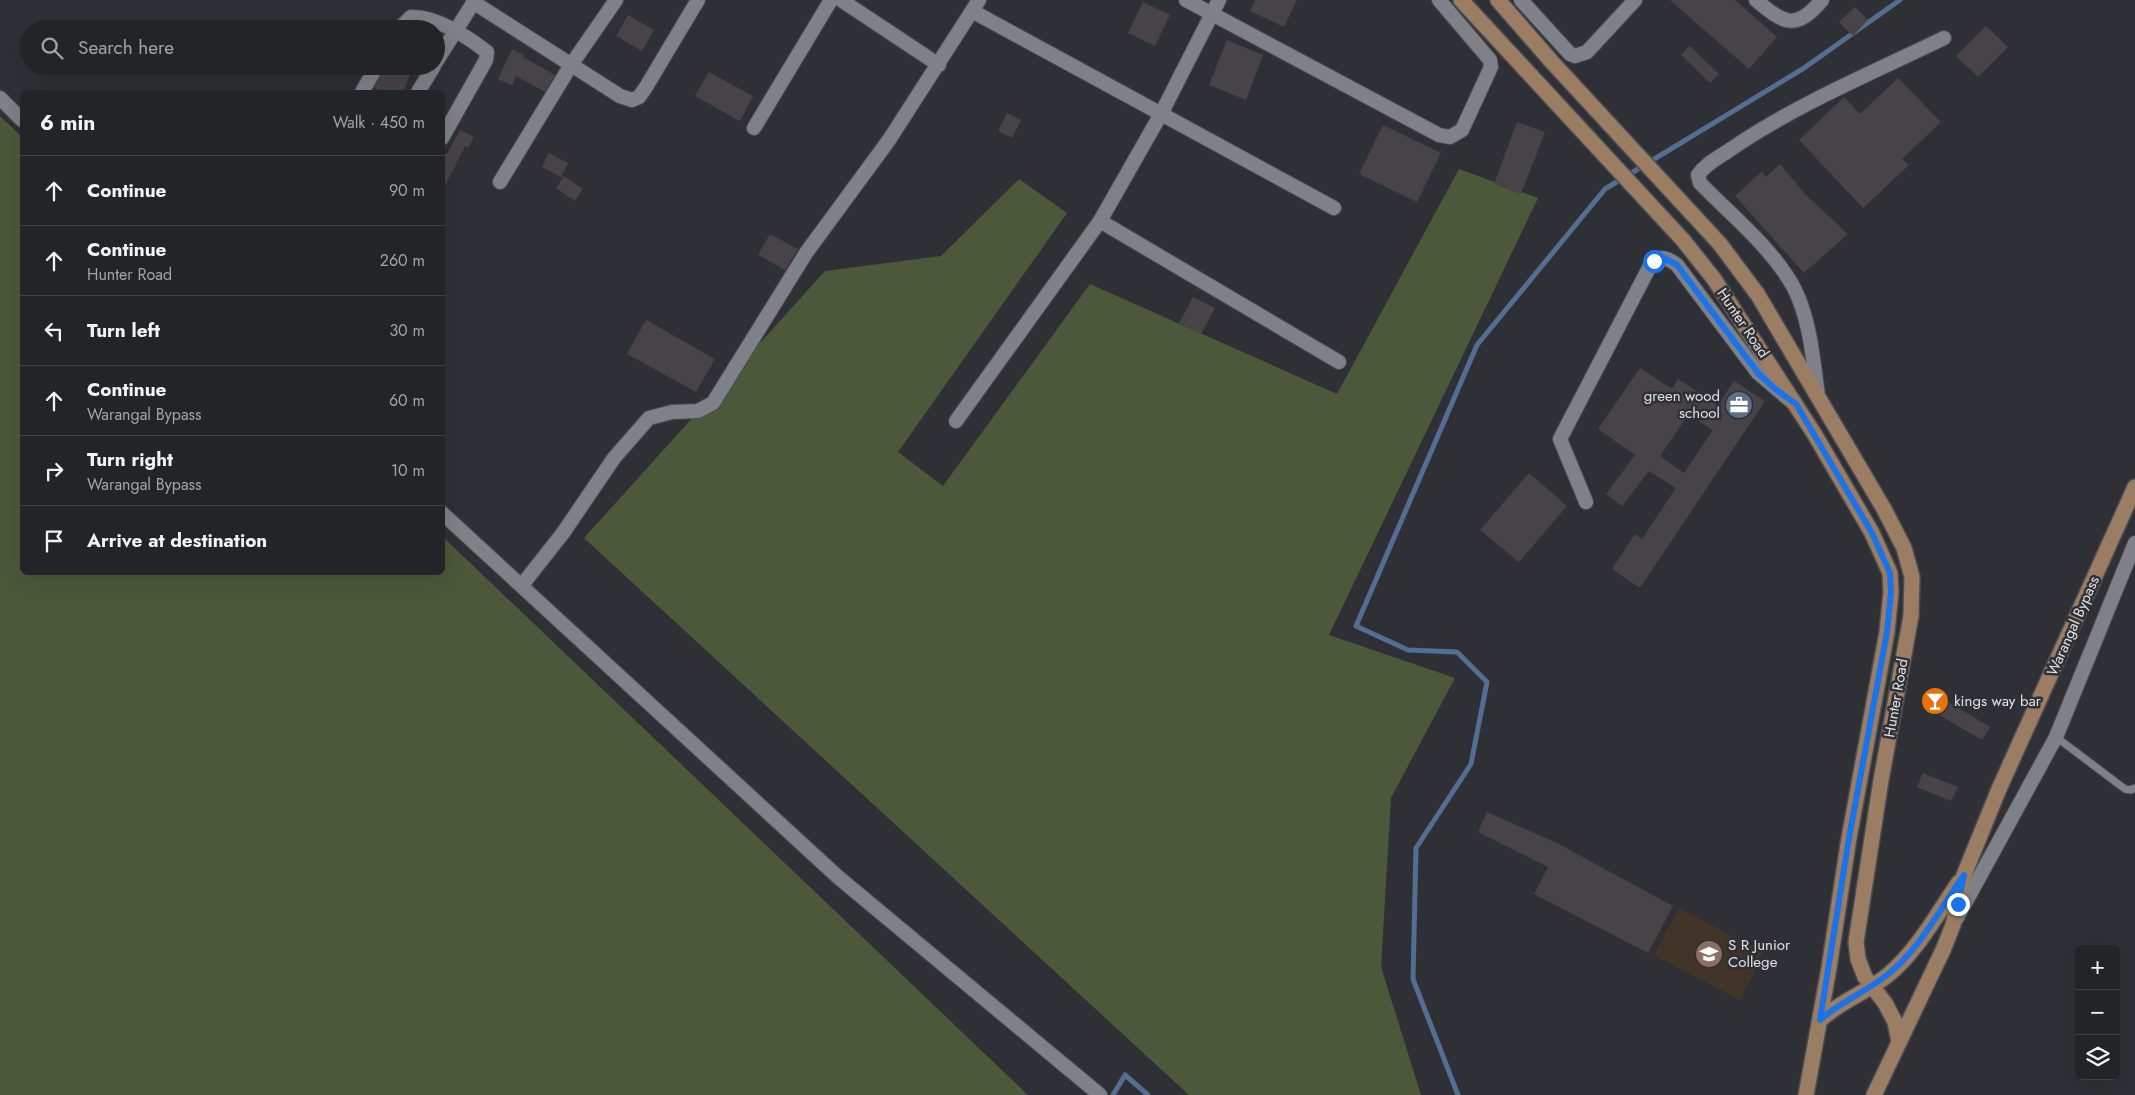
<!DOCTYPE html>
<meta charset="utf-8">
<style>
body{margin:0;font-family:Jost,sans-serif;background:#2a2c30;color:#f1f3f6}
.controls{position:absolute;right:15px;bottom:15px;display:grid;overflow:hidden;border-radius:8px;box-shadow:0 5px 20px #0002}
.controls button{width:45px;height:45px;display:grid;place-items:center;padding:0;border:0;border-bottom:1px solid #3f4145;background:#222428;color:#f1f3f6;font:25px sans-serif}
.stop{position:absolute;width:15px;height:15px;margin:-11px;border:4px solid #1a73e8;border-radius:50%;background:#fff}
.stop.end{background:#1a73e8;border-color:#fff;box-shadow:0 1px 5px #0008}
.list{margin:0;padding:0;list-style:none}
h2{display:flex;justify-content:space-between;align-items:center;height:65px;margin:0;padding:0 20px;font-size:21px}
h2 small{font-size:16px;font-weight:400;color:#a2a4a8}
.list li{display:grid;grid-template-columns:32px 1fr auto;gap:15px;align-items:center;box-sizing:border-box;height:70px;padding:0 20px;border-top:1px solid #3f4145}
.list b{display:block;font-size:19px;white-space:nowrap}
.list p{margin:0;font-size:16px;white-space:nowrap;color:#a2a4a8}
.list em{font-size:16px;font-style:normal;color:#a2a4a8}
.icon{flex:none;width:28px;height:28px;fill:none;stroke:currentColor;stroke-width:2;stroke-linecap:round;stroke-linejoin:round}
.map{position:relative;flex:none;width:2135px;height:1095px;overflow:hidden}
.search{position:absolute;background:#222428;box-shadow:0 5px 20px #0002;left:20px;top:20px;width:425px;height:55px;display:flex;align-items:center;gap:12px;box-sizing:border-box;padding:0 18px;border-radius:28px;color:#a2a4a8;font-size:19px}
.panel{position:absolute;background:#222428;box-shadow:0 5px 20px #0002;left:20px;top:90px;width:425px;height:485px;border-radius:8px}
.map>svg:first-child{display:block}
</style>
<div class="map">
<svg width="2135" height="1095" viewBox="0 0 2135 1095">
<rect width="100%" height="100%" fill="#2e3035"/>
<path fill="#423527" d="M 1679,908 L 1764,953 L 1740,1000 L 1654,955 Z"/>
<g fill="#4c583a">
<path d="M 0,116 L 22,137 L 22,572 L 442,572 L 443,537 L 1028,1095 L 0,1095 Z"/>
<path d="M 1459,169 L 1538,198 L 1329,635 L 1455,678 L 1391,798 L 1381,967 L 1421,1095 L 1189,1095 L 584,538 L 825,271 L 941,256 L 1019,179 L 1067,213 L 898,452 L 943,486 L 1090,284 L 1337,394 Z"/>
</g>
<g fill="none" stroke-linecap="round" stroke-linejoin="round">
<g stroke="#536e92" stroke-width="5">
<path d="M 1113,1095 L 1125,1075 L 1148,1095"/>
<path d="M 1458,1095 L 1413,979 L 1416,848 L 1471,764 L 1487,682 L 1457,652 L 1408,650 L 1356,626 L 1477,345 L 1605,189 L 1804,68 L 1900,0"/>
</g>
</g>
<g fill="#484347" fill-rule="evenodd">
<path d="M 1255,0 L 1297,0 L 1284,27 L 1250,11 Z"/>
<path d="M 1670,0 L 1735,0 L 1777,37 L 1749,69 Z"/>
<path d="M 1143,2 L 1170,15 L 1155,46 L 1128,33 Z"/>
<path d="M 1855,7 L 1868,20 L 1853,36 L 1839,22 Z"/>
<path d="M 628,15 L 654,30 L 642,51 L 616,36 Z"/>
<path d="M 1986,26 L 2008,47 L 1978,77 L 1956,56 Z"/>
<path d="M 1227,40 L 1263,55 L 1246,100 L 1209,85 Z"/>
<path d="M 1690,46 L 1719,74 L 1710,83 L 1681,55 Z"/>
<path d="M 512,49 L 524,55 L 523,57 L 555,75 L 545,92 L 516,76 L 512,85 L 498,79 Z"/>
<path d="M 386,66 L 414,66 L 403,92 L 383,92 L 374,88 Z"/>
<path d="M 709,72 L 753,96 L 740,121 L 695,96 Z"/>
<path d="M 1898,78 L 1941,122 L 1902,159 L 1909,165 L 1863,208 L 1799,140 L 1844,97 L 1860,114 Z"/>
<path d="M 1007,113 L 1021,120 L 1012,138 L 998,131 Z"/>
<path d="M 1517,122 L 1545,132 L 1521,194 L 1494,184 Z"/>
<path d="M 1383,125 L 1441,153 L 1417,202 L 1359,174 Z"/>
<path d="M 460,130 L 474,137 L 468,148 L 465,146 L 442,192 L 442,152 L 447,154 Z"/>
<path d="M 549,153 L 568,163 L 561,177 L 542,167 Z"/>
<path d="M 1780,164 L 1806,195 L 1848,234 L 1804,273 L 1735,196 L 1762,171 L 1766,177 Z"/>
<path d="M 564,176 L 583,189 L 575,201 L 556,188 Z"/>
<path d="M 770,234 L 798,249 L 785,270 L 758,255 Z"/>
<path d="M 1193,297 L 1215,308 L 1201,334 L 1179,323 Z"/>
<path d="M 646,320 L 715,359 L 696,392 L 627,354 Z"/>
<path d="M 1640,368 L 1672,389 L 1678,379 L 1718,405 L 1734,381 L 1765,401 L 1640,588 L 1612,569 L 1635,534 L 1642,539 L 1676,488 L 1649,471 L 1622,506 L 1606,494 L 1635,455 L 1598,429 ZM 1688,415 L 1713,430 L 1684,473 L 1660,456 Z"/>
<path d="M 1529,473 L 1567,506 L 1519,562 L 1480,530 Z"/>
<path d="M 1942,698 L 1990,727 L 1982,740 L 1934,712 Z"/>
<path d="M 1923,773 L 1958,787 L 1951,801 L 1917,787 Z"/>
<path d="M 1487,812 L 1557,843 L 1673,906 L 1648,953 L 1534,894 L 1548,867 L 1478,832 Z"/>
</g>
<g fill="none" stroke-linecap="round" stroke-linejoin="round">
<g stroke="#4b4d51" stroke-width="9">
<path id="lane" d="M 2056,737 L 2125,789 L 2131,790 L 2135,788"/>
</g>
<g stroke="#4b4d51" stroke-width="16">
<g id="street">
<path d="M 841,0 L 939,65"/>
<path d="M 1186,0 L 1439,135 L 1450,137 L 1462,130 L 1491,67 L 1490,60 L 1439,0"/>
<path d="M 1521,0 L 1570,54 L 1575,56 L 1587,52 L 1635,0"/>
<path d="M 1756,0 C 1784,24 1796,31 1822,0"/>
<path d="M 473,2 L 620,96 L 632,100 L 639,97 L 646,87 L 698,0"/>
<path d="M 972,11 L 1334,208"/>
<path d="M 399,29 L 411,17 C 436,16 468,37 487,52 L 486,60 L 442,138"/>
<path d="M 436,62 L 475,0"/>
<path d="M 362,92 L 377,66"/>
<path d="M 418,92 L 434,66"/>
<path d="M 0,98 L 22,120"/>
<path d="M 754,128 L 831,0"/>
<path d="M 500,182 L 571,65 L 616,0"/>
<path d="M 1100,221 L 1339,362"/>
<path d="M 1818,395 C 1813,359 1810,318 1793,286 C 1771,247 1731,215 1700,183 L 1698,175 C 1706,163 1720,157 1731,149 C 1797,104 1872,73 1944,38"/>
<path d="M 956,421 L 1100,221 L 1161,114 L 1219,0"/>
<path d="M 1586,502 L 1560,439 L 1651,264 C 1659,254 1668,258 1677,265 L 1758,373 L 1791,401"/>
<path d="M 442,513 L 838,877 L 1100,1095"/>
<path d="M 522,585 L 563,533 L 614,458 L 649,418 L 672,412 L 698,411 L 713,403 L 806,253 L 889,140 L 979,0"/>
<path d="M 1957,918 L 2056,737 L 2135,543"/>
</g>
</g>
<g stroke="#4b4d51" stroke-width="18">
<g id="secondary">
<path d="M 1461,0 L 1683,240 L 1714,279 L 1815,435 L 1872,533 L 1890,573 L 1891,592 L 1887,632 L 1849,838 L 1829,968 L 1806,1095"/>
<path d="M 1498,0 L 1551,61 L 1720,244 L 1758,295 L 1884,509 L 1904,548 L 1912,577 L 1911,616 L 1881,780 L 1856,942 L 1858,959 L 1865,977 L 1885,1003 L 1895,1022 L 1899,1042"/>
<path d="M 1820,1020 C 1841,1001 1867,992 1888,975 C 1918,950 1937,914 1959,882"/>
<path d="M 1874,1095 L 1943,950 L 1953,925 L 1964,875 L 1999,789 L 2135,487"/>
</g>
</g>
<use href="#lane" stroke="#7e8187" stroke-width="7"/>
<use href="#street" stroke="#7e8187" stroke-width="14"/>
<use href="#secondary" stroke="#9a7d63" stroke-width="15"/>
</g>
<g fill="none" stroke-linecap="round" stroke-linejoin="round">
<path stroke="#1a73e8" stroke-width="6" d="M 1654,261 L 1664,258 L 1677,265 L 1758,373 L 1774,388 L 1796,404 L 1872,533 L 1890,573 L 1891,592 L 1887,632 L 1849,838 L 1820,1020 C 1840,1002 1866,992 1887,975 C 1920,949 1940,909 1964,875 L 1958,904"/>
</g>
<defs>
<g id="office-disc" transform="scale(1.4375)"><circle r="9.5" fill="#5c6f8a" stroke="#2e3035"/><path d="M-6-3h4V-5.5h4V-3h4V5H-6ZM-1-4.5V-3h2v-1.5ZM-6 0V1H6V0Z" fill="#fff"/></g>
<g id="bar-disc" transform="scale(1.4375)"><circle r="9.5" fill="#e8710a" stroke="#2e3035"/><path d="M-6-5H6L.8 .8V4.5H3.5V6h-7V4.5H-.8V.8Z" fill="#fff"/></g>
<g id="university-disc" transform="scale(1.4375)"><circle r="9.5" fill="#8d6e63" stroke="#2e3035"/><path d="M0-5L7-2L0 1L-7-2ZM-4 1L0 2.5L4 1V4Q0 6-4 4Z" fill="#fff"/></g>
</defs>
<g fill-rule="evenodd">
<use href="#office-disc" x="1739" y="405"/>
<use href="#bar-disc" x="1935" y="701"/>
<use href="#university-disc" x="1709" y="954"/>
</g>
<g text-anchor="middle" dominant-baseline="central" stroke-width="5" stroke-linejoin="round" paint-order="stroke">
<g font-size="15" fill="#e0e2e5" stroke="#2e3035">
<text transform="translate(1743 323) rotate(56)">Hunter Road</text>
<text transform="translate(2073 626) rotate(-66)">Warangal Bypass</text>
<text transform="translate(1896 698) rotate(-80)">Hunter Road</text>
</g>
<g font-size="15" fill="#e0e2e5" stroke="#2e3035" text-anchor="start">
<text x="1720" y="396" text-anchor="end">green wood<tspan x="1720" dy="17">school</tspan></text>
<text x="1954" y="701">kings way bar</text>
<text x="1728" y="945">S R Junior<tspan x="1728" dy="17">College</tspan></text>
</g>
</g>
</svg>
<div class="controls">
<button>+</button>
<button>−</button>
<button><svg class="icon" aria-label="layers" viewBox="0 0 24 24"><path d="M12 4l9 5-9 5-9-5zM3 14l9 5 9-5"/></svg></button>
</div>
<div class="stop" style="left:1654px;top:261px"></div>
<div class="stop end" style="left:1958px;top:904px"></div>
<div class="search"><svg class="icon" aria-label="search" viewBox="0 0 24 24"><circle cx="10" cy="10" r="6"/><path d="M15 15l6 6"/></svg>Search here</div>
<section class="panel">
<h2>6 min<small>Walk · 450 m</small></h2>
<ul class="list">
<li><svg class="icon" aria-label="ahead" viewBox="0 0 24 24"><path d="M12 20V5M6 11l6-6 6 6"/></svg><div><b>Continue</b></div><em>90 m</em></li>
<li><svg class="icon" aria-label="ahead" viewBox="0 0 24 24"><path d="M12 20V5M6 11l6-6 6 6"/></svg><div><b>Continue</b><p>Hunter Road</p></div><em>260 m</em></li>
<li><svg class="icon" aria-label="left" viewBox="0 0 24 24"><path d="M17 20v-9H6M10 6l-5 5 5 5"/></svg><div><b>Turn left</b></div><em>30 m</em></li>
<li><svg class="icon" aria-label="ahead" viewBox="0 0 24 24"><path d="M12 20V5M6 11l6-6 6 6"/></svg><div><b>Continue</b><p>Warangal Bypass</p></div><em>60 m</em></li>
<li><svg class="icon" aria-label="right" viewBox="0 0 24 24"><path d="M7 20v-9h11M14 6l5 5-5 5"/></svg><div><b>Turn right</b><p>Warangal Bypass</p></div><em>10 m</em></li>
<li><svg class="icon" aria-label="arrive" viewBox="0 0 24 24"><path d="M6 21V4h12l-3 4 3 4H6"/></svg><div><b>Arrive at destination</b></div></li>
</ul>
</section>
</div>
